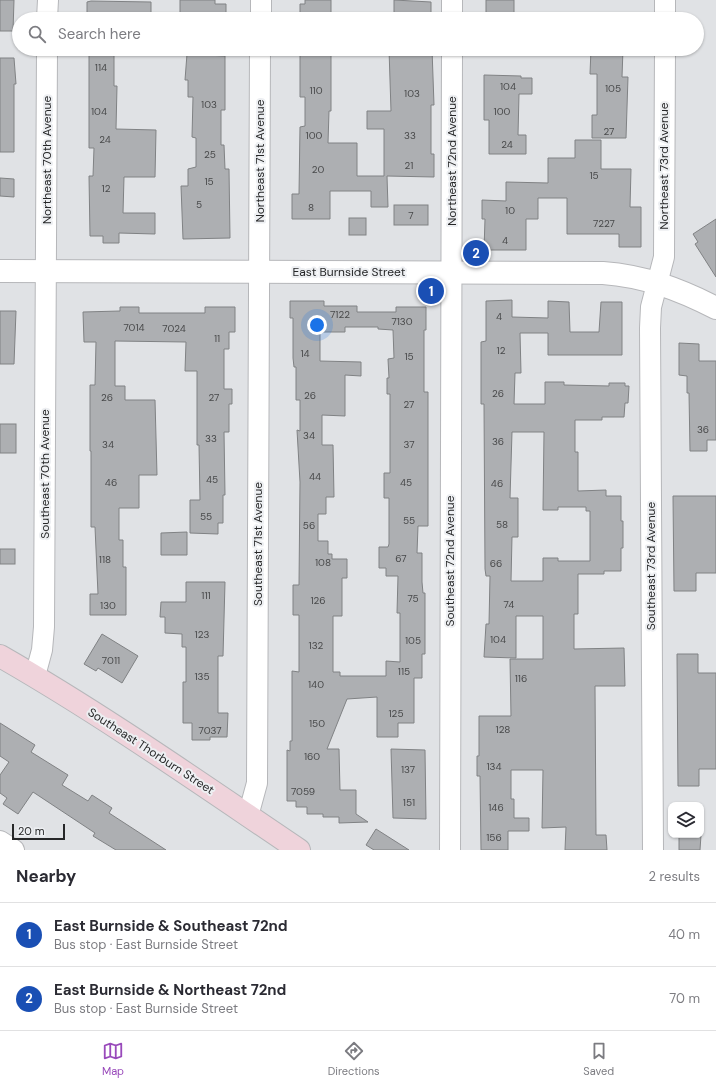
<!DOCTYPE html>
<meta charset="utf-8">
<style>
body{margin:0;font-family:"DM Sans",sans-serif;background:#f2f2f3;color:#2b2b33}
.controls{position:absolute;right:12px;bottom:12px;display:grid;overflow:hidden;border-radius:8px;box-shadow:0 1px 3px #0004}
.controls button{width:36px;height:36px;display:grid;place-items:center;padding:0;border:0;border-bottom:1px solid #e1e1e2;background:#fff;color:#2b2b33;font:20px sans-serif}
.scale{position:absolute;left:12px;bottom:10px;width:53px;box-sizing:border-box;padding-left:4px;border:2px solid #262728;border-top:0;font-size:11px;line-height:14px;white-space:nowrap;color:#262728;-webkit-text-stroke:3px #edeff2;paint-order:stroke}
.you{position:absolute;left:317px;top:325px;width:14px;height:14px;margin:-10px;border:3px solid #fff;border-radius:50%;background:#1a73e8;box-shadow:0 0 0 6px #1a73e833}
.badge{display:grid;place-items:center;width:26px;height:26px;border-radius:50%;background:#994abb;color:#fff;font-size:13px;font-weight:700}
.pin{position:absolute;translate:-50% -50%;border:2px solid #fff;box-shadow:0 1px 4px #0006}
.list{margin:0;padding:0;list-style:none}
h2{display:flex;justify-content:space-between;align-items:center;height:52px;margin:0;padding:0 16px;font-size:17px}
h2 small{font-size:13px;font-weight:400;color:#7c7c81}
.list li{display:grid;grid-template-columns:26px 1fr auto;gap:12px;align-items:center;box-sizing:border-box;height:64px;padding:0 16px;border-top:1px solid #e1e1e2}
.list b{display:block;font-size:15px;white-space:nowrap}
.list p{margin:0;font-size:13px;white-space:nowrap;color:#7c7c81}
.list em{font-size:13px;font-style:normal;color:#7c7c81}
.icon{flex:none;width:22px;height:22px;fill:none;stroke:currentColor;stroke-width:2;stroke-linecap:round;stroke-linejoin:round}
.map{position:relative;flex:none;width:716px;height:850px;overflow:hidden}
.search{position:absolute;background:#fff;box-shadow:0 1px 3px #0004;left:12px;right:12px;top:12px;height:44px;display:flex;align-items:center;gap:10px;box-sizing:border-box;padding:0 14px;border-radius:22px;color:#7c7c81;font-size:15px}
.sheet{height:180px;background:#fff}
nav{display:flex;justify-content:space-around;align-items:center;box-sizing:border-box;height:56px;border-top:1px solid #e1e1e2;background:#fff;font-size:11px;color:#7c7c81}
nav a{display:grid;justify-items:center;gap:2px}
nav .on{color:#994abb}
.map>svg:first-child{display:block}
</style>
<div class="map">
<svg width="716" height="850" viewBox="0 0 716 850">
<rect width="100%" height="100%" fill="#e0e2e5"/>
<g fill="#adafb2" stroke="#808284" fill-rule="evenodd">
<path d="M 0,0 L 14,0 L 13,31 L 0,31 Z"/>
<path d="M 180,0 L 215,0 L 215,4 L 226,4 L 226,19 L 180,19 Z"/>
<path d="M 305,0 L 331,0 L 331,19 L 300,19 L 300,4 L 305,4 Z"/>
<path d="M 394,0 L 431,2 L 431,19 L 394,19 Z"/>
<rect x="486" y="0" width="28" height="19"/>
<path d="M 91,1 L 151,2 L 151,19 L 87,19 L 87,2 Z"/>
<path d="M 300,49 L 331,49 L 331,111 L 329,111 L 328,143 L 357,143 L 357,176 L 384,176 L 384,129 L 367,129 L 367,111 L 391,111 L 389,49 L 432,49 L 434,105 L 431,105 L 431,154 L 434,154 L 434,177 L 387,176 L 388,207 L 371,207 L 371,191 L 330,191 L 330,219 L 292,219 L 292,194 L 299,194 L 300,127 L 305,126 L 305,97 L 300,97 Z"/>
<path d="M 591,49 L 623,49 L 622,77 L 628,77 L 626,138 L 592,138 L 592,115 L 597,115 L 597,74 L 590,74 Z"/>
<path d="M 89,52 L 114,52 L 114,86 L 117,86 L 116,129 L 156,130 L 155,177 L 124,177 L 123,213 L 155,213 L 155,234 L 119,233 L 119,243 L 103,243 L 103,236 L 90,236 L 89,176 L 93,176 L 94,148 L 89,148 Z"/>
<path d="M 187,54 L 225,56 L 225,110 L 221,110 L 221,145 L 224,145 L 225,169 L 229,169 L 230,238 L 183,239 L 181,186 L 188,186 L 188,169 L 196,167 L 196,138 L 192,137 L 193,97 L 188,97 L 188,80 L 185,80 Z"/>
<path d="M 0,58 L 14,58 L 16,84 L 14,84 L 14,152 L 0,152 Z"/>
<path d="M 484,75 L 521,76 L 521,78 L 532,78 L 532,94 L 519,94 L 518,135 L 526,135 L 526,154 L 489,154 L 489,120 L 484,120 Z"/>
<path d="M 575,140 L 601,140 L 601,169 L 631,169 L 630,207 L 641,207 L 641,247 L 619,247 L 619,234 L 567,234 L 567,198 L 538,198 L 538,219 L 526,219 L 526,250 L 484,250 L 485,219 L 482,219 L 482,200 L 506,201 L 506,182 L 548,183 L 548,158 L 575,158 Z"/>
<path d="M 0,178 L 14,179 L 14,197 L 0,196 Z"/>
<rect x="394" y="205" width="34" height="20"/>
<rect x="349" y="218" width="17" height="17"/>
<path d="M 716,219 L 716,277 L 695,244 L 698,242 L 693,234 Z"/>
<path d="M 512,300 L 512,317 L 548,318 L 548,301 L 569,302 L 570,332 L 599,332 L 601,302 L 622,302 L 622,355 L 548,355 L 548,333 L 520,333 L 521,373 L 515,373 L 514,404 L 545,404 L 545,382 L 564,382 L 564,385 L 609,386 L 609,383 L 625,383 L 625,386 L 629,386 L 628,403 L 625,403 L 624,417 L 602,417 L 602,420 L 575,420 L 575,452 L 578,452 L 578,491 L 606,490 L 606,496 L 621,496 L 621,521 L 623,521 L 623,548 L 621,548 L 621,571 L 604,571 L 604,574 L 578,574 L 578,614 L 574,614 L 574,649 L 624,648 L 625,686 L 595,686 L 596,835 L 606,835 L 607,850 L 565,850 L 566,827 L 542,828 L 543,770 L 511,770 L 511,799 L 514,799 L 514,818 L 529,818 L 529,831 L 508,831 L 508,850 L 481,850 L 480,776 L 477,776 L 477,756 L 479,756 L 479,716 L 511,716 L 510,659 L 543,659 L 543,616 L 516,616 L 516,658 L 484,657 L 486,624 L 489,624 L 490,576 L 486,576 L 485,569 L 484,404 L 481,404 L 481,342 L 486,341 L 486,301 ZM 512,432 L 544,432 L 543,510 L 558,510 L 558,507 L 586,507 L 586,511 L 590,511 L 590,561 L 558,561 L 558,558 L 543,558 L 543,581 L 511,581 L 512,537 L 518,537 L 518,498 L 510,498 Z"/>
<path d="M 290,301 L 324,301 L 324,306 L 357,306 L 357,312 L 396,312 L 396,307 L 426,307 L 426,330 L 424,330 L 424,392 L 428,392 L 428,526 L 418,526 L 417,553 L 422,553 L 422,582 L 423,593 L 425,593 L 425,654 L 422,654 L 422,678 L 414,678 L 414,723 L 398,723 L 398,737 L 377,737 L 377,697 L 347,699 L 327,749 L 339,749 L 340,790 L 356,790 L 356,814 L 368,822 L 339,823 L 339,817 L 323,817 L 323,814 L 307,814 L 307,807 L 296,807 L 296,801 L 287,801 L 287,750 L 290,751 L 290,741 L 292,741 L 292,671 L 299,672 L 299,615 L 293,615 L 293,585 L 299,585 L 300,482 L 297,430 L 300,431 L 300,400 L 296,400 L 296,367 L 294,367 L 293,358 L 293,318 L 290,318 ZM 345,327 L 378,327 L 378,329 L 393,330 L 394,358 L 388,359 L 389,378 L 387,378 L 387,394 L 390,394 L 390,473 L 384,473 L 384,498 L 389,498 L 389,544 L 388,547 L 379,547 L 379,568 L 386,568 L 386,576 L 398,576 L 397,613 L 400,613 L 400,662 L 386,661 L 386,676 L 340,676 L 340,672 L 333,672 L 333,616 L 342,616 L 342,578 L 347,578 L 347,559 L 332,559 L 332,554 L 328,554 L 328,541 L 318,541 L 318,514 L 326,514 L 326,497 L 334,497 L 333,445 L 322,445 L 322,415 L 345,416 L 345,375 L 361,376 L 361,362 L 320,361 L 320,332 L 345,332 Z"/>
<path d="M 120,307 L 139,307 L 139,313 L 205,313 L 205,307 L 235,307 L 235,332 L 229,332 L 229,349 L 224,349 L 224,389 L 232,389 L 232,404 L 229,404 L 229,432 L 224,432 L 225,495 L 223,495 L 223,523 L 218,523 L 218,534 L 190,533 L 190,500 L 200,500 L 199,445 L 197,445 L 197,371 L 185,371 L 186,342 L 115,341 L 115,386 L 125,386 L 125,400 L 155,400 L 157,475 L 139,475 L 139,508 L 119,508 L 119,540 L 123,540 L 123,567 L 126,567 L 126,615 L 90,615 L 90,594 L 98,594 L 95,527 L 91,527 L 91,451 L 90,451 L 90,385 L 95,385 L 96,342 L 84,342 L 83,312 L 120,311 Z"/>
<path d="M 0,311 L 16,311 L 14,364 L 0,364 Z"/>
<path d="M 679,343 L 699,344 L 699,361 L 716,361 L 716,440 L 707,440 L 707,451 L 690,451 L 689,393 L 687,393 L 687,376 L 679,375 Z"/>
<rect x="0" y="424" width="16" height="29"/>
<path d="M 673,496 L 716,496 L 716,573 L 696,573 L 696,591 L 674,591 Z"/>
<path d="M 187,532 L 187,555 L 161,555 L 161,533 Z"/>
<rect x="0" y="549" width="15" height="15"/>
<path d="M 186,582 L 225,582 L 223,656 L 218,656 L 218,713 L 228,713 L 227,737 L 210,737 L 210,740 L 192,740 L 192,723 L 183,723 L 183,682 L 186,682 L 186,647 L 182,647 L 182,634 L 165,633 L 165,617 L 160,617 L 161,602 L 186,602 Z"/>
<path d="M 102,634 L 138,656 L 122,683 L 98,668 L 96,671 L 84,664 Z"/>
<path d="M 677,654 L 698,654 L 698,673 L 716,673 L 716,769 L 699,769 L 699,786 L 678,786 Z"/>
<path d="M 0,723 L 35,745 L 31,752 L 68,775 L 62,785 L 88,801 L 92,795 L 112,808 L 109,813 L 166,850 L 116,850 L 93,836 L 95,833 L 33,792 L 18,814 L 3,804 L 7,798 L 0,793 L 0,775 L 9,762 L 0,756 Z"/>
<path d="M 391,749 L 425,750 L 426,819 L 393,818 Z"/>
<path d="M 376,829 L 409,850 L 374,850 L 366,845 Z"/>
<path d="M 679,835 L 701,835 L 700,850 L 679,850 Z"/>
</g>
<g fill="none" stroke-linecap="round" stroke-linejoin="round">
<g stroke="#b6b7ba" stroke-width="22">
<g id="minor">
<path d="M 47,19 L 48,0"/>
<path d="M 261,19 L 261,0"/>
<path d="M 452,19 L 452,0"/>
<path d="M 665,19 L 665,0"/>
<path d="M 35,676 L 42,650 L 44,627 L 47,49"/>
<path d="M 248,816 L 257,783 L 260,49"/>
<path d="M 0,841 L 14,850"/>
<path d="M 450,850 L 452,49"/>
<path d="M 653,850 L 650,328 L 651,307 L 664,257 L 665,49"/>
</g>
</g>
<g stroke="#b6b7ba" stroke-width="24">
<path id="tertiary" d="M 0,271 L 603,273 C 644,276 679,289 716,308"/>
</g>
<g stroke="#b6b7ba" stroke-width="24">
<path id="secondary" d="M 0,656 C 103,715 201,784 299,850"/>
</g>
<use href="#minor" stroke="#fff" stroke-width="20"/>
<use href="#tertiary" stroke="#fff" stroke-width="22"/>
<use href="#secondary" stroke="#efd3db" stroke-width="22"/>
</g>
<g text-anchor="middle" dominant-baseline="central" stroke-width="4" stroke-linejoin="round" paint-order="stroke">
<g font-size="10" fill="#48494a">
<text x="101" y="67">114</text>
<text x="508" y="86">104</text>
<text x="613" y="88">105</text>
<text x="316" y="90">110</text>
<text x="412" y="93">103</text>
<text x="209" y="104">103</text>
<text x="99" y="111">104</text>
<text x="502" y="111">100</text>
<text x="609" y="131">27</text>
<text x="314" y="135">100</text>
<text x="410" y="135">33</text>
<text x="105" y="139">24</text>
<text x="507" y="144">24</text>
<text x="210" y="154">25</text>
<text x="409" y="165">21</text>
<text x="318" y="169">20</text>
<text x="594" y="175">15</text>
<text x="209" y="181">15</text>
<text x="106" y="188">12</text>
<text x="199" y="204">5</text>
<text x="311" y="207">8</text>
<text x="510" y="210">10</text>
<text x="411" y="215">7</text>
<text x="604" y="223">7227</text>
<text x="505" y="240">4</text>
<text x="340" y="314">7122</text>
<text x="499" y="316">4</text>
<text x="402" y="321">7130</text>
<text x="134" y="327">7014</text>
<text x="174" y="328">7024</text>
<text x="217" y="338">11</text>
<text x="501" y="350">12</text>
<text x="305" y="353">14</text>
<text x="409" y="356">15</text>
<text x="498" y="393">26</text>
<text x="310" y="395">26</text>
<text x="107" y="397">26</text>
<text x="214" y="397">27</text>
<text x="409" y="404">27</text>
<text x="703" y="429">36</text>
<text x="309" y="435">34</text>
<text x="211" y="438">33</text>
<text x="498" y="441">36</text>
<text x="108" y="444">34</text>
<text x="409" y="444">37</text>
<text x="315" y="476">44</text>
<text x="212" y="479">45</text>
<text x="111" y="482">46</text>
<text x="406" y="482">45</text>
<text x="497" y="483">46</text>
<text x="206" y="516">55</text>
<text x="409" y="520">55</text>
<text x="502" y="524">58</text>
<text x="309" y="525">56</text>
<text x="401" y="558">67</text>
<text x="105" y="559">118</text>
<text x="323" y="562">108</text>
<text x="496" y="563">66</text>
<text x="206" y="595">111</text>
<text x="413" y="598">75</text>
<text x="318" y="600">126</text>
<text x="509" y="604">74</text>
<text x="108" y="605">130</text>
<text x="202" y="634">123</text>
<text x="498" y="639">104</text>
<text x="413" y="640">105</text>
<text x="316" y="645">132</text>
<text x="111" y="660">7011</text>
<text x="404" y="671">115</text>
<text x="202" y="676">135</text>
<text x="521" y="678">116</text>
<text x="316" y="684">140</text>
<text x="396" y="713">125</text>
<text x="317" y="723">150</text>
<text x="503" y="729">128</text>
<text x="210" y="730">7037</text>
<text x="312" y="756">160</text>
<text x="494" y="766">134</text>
<text x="408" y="769">137</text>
<text x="303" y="791">7059</text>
<text x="409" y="802">151</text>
<text x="496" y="807">146</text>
<text x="494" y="837">156</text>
</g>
<g font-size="12" fill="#262728" stroke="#edeff2">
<text transform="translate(47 160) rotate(-90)">Northeast 70th Avenue</text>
<text transform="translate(260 161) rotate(-90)">Northeast 71st Avenue</text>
<text transform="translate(452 161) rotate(-90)">Northeast 72nd Avenue</text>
<text transform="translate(664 166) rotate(-90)">Northeast 73rd Avenue</text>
<text x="349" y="272">East Burnside Street</text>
<text transform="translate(45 474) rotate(-90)">Southeast 70th Avenue</text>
<text transform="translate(258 544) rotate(-90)">Southeast 71st Avenue</text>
<text transform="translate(450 561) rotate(-90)">Southeast 72nd Avenue</text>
<text transform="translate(651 566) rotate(-90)">Southeast 73rd Avenue</text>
<text transform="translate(151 751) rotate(33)">Southeast Thorburn Street</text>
</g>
</g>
</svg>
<div class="controls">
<button><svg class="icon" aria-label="layers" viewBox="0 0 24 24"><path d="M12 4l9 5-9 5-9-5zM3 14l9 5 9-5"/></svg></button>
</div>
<div class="scale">20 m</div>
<div class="you"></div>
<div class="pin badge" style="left:431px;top:291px;background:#1a4fb4">1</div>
<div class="pin badge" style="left:476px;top:253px;background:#1a4fb4">2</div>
<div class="search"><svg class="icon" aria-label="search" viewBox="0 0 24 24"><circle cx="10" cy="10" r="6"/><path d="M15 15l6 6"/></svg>Search here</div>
</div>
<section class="sheet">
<h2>Nearby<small>2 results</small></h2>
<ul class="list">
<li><span class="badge" style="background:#1a4fb4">1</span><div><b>East Burnside &amp; Southeast 72nd</b><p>Bus stop · East Burnside Street</p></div><em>40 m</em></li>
<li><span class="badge" style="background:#1a4fb4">2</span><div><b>East Burnside &amp; Northeast 72nd</b><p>Bus stop · East Burnside Street</p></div><em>70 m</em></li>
</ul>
</section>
<nav>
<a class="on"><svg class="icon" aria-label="map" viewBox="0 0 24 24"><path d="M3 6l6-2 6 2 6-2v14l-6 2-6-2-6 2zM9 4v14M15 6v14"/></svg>Map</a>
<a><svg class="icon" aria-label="directions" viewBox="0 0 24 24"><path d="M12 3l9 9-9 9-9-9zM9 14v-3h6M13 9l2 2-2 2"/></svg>Directions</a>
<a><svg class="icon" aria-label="saved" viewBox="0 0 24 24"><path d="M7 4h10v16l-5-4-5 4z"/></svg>Saved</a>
</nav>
